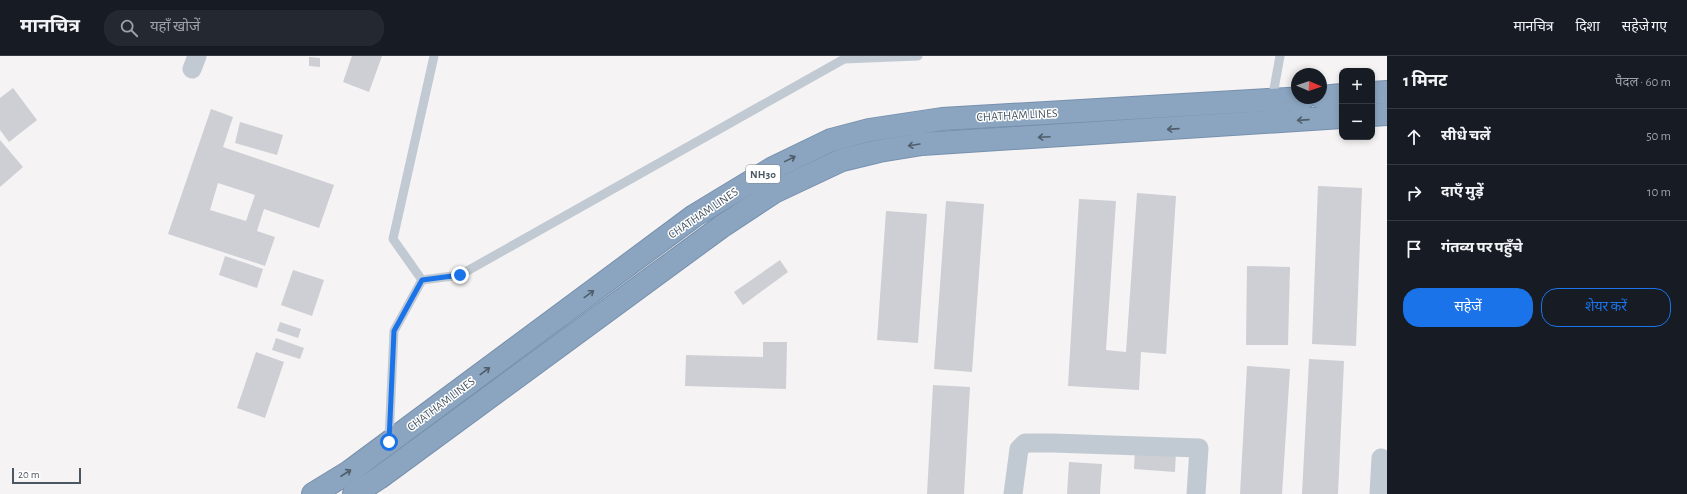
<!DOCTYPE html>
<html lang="hi">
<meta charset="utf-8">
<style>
body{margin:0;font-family:"Alegreya Sans","Noto Sans Devanagari",sans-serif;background:#242831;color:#f1f3f6}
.controls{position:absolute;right:12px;top:12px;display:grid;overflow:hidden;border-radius:8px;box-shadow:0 2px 6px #0003}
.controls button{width:36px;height:36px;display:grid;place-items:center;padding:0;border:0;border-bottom:1px solid #363941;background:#171b24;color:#f1f3f6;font:20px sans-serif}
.compass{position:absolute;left:1291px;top:12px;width:36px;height:36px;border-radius:50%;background:#171b24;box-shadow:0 2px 6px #0003;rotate:92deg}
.scale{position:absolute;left:12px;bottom:10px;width:69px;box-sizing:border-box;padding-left:4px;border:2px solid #4a5661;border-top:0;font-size:11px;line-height:14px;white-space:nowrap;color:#4a5661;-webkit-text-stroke:3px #fff;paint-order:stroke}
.stop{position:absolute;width:12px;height:12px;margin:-9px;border:3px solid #1a73e8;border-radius:50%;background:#fff}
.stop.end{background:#1a73e8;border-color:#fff;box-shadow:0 1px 4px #0008}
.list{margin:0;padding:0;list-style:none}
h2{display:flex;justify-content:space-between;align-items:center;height:52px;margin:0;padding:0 16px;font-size:17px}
h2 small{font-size:13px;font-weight:400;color:#9ea1a6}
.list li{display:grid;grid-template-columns:26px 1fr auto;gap:12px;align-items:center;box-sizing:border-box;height:56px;padding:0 16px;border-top:1px solid #363941}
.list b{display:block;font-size:15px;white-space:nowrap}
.list em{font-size:13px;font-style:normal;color:#9ea1a6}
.actions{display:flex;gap:8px;padding:12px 16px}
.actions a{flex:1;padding:9px 0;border:1px solid #1a73e8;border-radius:16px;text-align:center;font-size:14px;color:#1a73e8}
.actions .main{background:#1a73e8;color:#fff}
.icon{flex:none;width:22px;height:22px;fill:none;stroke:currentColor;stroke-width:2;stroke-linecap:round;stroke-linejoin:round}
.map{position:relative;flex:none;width:1387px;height:438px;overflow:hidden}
header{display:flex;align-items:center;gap:24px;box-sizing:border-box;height:56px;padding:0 20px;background:#171b24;border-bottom:1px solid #363941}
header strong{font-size:19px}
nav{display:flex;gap:22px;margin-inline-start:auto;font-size:14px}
.search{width:280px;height:36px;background:#242831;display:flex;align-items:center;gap:10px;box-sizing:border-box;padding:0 14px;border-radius:16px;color:#9ea1a6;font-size:15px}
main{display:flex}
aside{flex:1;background:#171b24}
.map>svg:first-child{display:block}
</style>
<header>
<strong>मानचित्र</strong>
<div class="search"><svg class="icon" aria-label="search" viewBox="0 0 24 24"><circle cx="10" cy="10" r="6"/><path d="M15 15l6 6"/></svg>यहाँ खोजें</div>
<nav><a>मानचित्र</a><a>दिशा</a><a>सहेजे गए</a></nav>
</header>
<main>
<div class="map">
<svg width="1387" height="438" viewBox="0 0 1387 438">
<rect width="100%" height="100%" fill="#f5f3f3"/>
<g fill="#cdcfd5" fill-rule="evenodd">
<path d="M 352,0 L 382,0 L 369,36 L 343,26 Z"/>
<path d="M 309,1 L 320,2 L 320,11 L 309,10 Z"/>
<path d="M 13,32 L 37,64 L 9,86 L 0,74 L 0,42 Z"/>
<path d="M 211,53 L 233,61 L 223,91 L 334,129 L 319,172 L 264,153 L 257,175 L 275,181 L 265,210 L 168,178 ZM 218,127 L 255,139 L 246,165 L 210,154 Z"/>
<path d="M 240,66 L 283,79 L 277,99 L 235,87 Z"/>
<path d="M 0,84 L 23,111 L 0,131 Z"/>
<path d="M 1318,130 L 1362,132 L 1356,290 L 1312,288 Z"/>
<path d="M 1137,137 L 1176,140 L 1166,298 L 1141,296 L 1139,334 L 1068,330 L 1079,143 L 1116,145 L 1106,294 L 1126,296 Z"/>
<path d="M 946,145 L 984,148 L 972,316 L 934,313 Z"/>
<path d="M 886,155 L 927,158 L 918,287 L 877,284 Z"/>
<path d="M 225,200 L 263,213 L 257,232 L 219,219 Z"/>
<path d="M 780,204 L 788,216 L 743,249 L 734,236 Z"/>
<path d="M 1247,210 L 1290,211 L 1288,289 L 1246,289 Z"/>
<path d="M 293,214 L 324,224 L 312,260 L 281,249 Z"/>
<path d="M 280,266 L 301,273 L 298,282 L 277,275 Z"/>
<path d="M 276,282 L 304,292 L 300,303 L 272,294 Z"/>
<path d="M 763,286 L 787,286 L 786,333 L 685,330 L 686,299 L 763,301 Z"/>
<path d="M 256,296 L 284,306 L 265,362 L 237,352 Z"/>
<path d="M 1309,303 L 1344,305 L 1338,438 L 1302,438 Z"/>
<path d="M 1247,310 L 1290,313 L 1282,438 L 1240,438 Z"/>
<path d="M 933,329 L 970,331 L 964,438 L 927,438 Z"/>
<path d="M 1135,393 L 1176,395 L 1175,416 L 1134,413 Z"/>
<path d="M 1069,406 L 1102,408 L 1100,438 L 1067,438 Z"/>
</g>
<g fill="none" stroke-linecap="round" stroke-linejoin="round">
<g stroke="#7690ad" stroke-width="24">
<g id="highway">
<path d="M 1372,37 L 1387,36"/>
<path d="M 1321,41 L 1342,39"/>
<path d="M 1372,59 L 1387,58"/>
<path d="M 313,438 L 349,416 L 694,160 L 773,112 L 831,84 L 869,74 L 942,63 L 1304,42"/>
<path d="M 354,438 L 379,422 L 721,171 L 774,136 L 842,104 L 879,95 L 922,88 L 1342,61"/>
</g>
</g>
<g stroke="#c1cad2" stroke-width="9">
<path d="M 434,0 L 393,183 L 422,224 L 460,219 L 844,3 L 918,0"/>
<path d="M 1272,44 L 1280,0"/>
<path d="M 389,383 L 394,275 L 422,224"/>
</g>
<g stroke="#c1cad2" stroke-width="19">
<path d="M 192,13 L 197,0"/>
<path d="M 1013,438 L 1019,393 L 1025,387 L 1053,387 L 1199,392 L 1196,438"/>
<path d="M 1379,438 L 1381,402"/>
</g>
<use href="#highway" stroke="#8ba5c1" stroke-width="22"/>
</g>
<defs><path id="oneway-shaft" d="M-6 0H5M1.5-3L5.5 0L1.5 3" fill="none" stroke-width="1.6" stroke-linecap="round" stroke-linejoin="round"/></defs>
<g stroke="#505e6b">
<use href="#oneway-shaft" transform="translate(1303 64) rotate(176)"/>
<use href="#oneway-shaft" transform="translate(1173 73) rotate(176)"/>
<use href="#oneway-shaft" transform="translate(1044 81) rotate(177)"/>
<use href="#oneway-shaft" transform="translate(914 89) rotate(171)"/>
<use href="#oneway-shaft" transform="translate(790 103) rotate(-26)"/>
<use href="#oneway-shaft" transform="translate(589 238) rotate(-36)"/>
<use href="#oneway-shaft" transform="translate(485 315) rotate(-37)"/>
<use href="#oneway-shaft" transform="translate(346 417) rotate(-33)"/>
</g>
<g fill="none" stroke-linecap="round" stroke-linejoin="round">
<path stroke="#1a73e8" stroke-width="5" d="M 389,386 L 394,275 L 422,224 L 460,219"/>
</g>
<g text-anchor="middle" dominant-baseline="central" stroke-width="3" stroke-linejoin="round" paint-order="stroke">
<rect fill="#fff" stroke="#808990" stroke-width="1" x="746" y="109" width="34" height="18" rx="3"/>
<g font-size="11" font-weight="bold" fill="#4a5661">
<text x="763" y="118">NH30</text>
</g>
<g font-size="12" fill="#4a5661" stroke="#fff">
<text transform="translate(1017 59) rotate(-3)">CHATHAM LINES</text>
<text transform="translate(703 157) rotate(-34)">CHATHAM LINES</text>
<text transform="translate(441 348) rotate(-37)">CHATHAM LINES</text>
</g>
</g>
</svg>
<div class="controls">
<button>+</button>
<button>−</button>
</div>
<svg class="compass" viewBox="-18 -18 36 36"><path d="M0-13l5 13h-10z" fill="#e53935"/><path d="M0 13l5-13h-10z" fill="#9ea1a6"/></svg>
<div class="scale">20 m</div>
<div class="stop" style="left:389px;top:386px"></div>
<div class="stop end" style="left:460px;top:219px"></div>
</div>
<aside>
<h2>1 मिनट<small>पैदल · 60 m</small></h2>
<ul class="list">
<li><svg class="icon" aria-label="ahead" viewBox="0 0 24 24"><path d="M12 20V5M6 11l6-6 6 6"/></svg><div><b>सीधे चलें</b></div><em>50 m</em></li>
<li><svg class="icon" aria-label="right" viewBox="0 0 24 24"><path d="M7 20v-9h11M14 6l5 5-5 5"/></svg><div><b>दाएँ मुड़ें</b></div><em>10 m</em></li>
<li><svg class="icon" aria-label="arrive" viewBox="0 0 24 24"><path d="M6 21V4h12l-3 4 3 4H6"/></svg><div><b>गंतव्य पर पहुँचे</b></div></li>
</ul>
<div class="actions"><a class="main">सहेजें</a><a>शेयर करें</a></div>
</aside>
</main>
